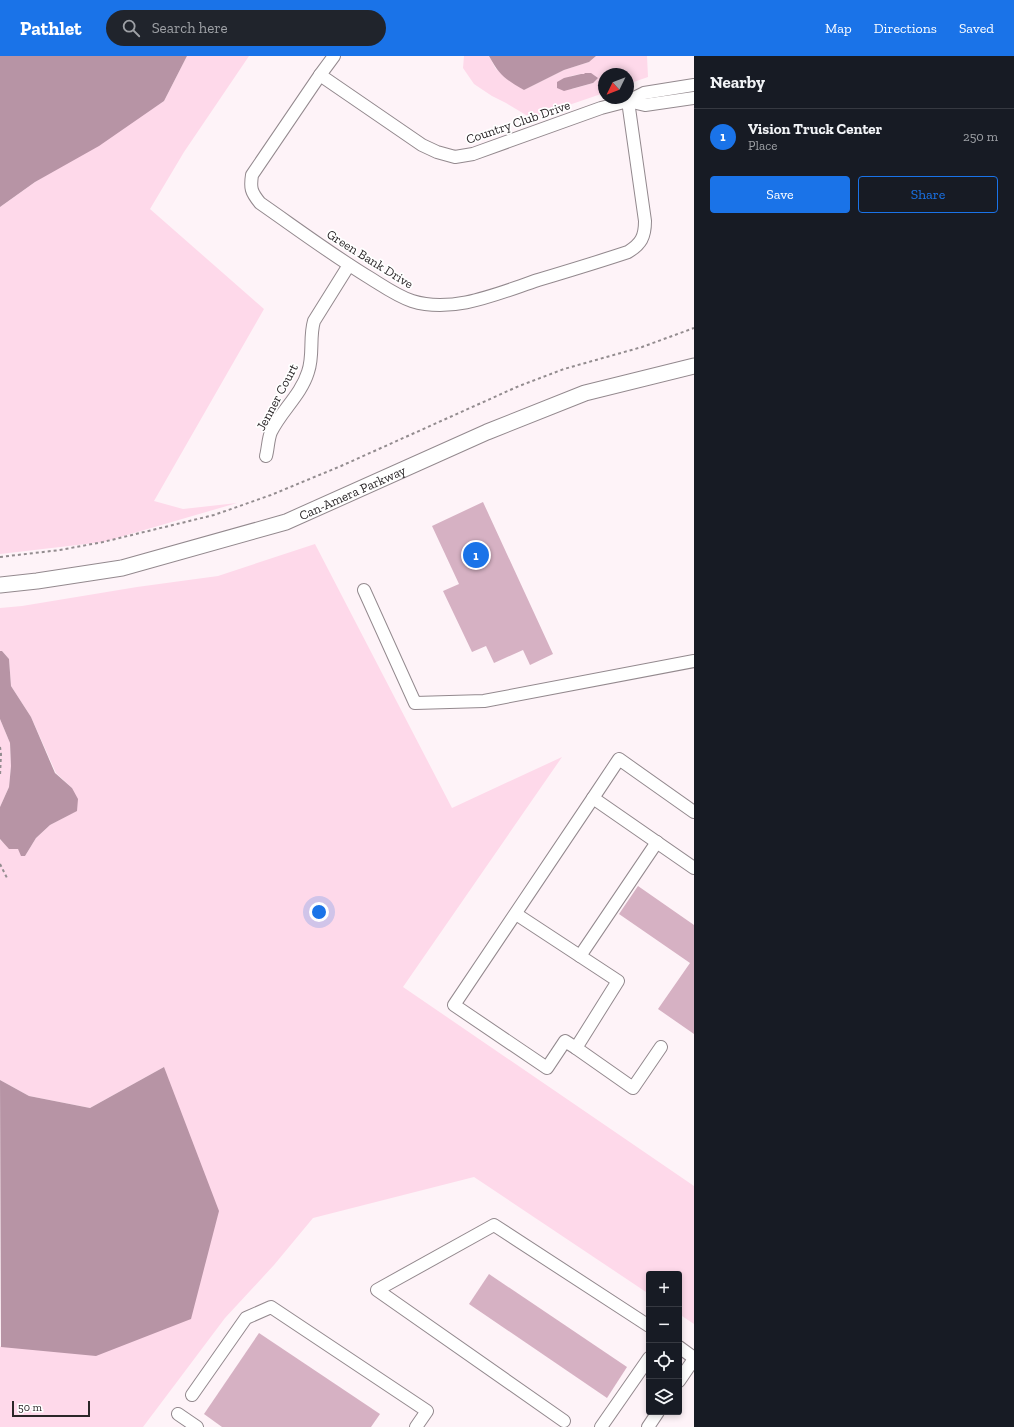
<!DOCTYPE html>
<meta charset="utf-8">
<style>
body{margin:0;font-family:"Zilla Slab",serif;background:#20242c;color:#f1f3f6}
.controls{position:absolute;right:12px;bottom:12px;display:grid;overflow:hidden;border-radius:4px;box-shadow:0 2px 6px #0003}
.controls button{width:36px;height:36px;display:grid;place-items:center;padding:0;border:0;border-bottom:1px solid #363941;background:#171b24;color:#f1f3f6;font:20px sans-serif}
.compass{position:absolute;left:598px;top:12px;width:36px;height:36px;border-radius:50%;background:#171b24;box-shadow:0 2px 6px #0003;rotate:227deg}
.scale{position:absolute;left:12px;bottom:10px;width:78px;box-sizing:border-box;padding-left:4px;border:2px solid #2a2628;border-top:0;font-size:11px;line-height:14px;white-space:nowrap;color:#2a2628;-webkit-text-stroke:3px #fff;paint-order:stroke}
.you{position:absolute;left:319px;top:856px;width:14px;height:14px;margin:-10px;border:3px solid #fff;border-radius:50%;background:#1a73e8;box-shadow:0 0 0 6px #1a73e833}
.badge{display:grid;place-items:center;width:26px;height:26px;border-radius:50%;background:#1a73e8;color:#fff;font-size:13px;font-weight:700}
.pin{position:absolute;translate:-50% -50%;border:2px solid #fff;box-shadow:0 1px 4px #0006}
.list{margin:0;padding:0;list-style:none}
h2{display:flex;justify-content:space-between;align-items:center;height:52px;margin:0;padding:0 16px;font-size:17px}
h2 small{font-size:13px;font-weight:400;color:#9ea1a6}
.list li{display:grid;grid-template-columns:26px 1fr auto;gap:12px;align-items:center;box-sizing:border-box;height:56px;padding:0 16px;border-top:1px solid #363941}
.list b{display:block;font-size:15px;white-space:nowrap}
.list p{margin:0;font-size:13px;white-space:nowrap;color:#9ea1a6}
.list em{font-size:13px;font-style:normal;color:#9ea1a6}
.actions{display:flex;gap:8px;padding:12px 16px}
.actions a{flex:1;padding:9px 0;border:1px solid #1a73e8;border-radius:4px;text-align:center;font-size:14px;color:#1a73e8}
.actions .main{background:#1a73e8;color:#fff}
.icon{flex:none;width:22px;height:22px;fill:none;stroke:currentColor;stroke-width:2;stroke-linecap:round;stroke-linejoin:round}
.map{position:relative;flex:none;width:694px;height:1371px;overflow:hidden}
header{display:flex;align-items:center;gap:24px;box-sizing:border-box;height:56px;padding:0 20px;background:#1a73e8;color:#fff}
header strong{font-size:19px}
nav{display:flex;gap:22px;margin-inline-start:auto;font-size:14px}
.search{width:280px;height:36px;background:#20242c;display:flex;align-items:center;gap:10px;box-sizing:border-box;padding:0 14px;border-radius:22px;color:#9ea1a6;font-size:15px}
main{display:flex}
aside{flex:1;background:#171b24}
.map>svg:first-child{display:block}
</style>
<header>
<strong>Pathlet</strong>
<div class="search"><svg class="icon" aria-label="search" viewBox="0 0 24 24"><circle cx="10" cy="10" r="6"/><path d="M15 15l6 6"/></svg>Search here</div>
<nav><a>Map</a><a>Directions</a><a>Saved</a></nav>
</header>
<main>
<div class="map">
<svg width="694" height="1371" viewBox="0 0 694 1371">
<rect width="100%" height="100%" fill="#fef3f8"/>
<g fill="#fed9ea" fill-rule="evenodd">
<path d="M 187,0 L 249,0 L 184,96 L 150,153 L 264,253 L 154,445 L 183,453 L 237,447 L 103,486 L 0,498 L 0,151 L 35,126 L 164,45 Z"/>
<path d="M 464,0 L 489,0 L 496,13 L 524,34 L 564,14 L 589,6 L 596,0 L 647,0 L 648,21 L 628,28 L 628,18 L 604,18 L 604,37 L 531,62 L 506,47 L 492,40 L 474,28 L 463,12 ZM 581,18 L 593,27 L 572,33 L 557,32 L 571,20 Z"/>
<path d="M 315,488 L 452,752 L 562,701 L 403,931 L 694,1130 L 694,1268 L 679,1258 L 679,1218 L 649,1218 L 649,1238 L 474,1121 L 313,1162 L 274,1209 L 225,1262 L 143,1371 L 0,1371 L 0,1290 L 1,1291 L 164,1011 L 90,1052 L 29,1040 L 0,1024 L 0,783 L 1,785 L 18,793 L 25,800 L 36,782 L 50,769 L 76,755 L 72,732 L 56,717 L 31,661 L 11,630 L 9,603 L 2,595 L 0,595 L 0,552 L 22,550 L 137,531 L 218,520 Z"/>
<path d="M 0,663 L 10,687 L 11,710 L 9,731 L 0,751 Z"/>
</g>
<g fill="#b794a5">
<path d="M 0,0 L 187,0 L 164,45 L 99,90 L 35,126 L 0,151 Z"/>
<path d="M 489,0 L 596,0 L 589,6 L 564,14 L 524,34 C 505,23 500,20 489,0 Z"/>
<path d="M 585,17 L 591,17 L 598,22 L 593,27 L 564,35 L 557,32 L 557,26 L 564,22 L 581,18 L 584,18 Z"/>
<path d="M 0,595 L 2,595 L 9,603 L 11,630 L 31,661 L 55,717 L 72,732 L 78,743 L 77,755 L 50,769 L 36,782 L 25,800 L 21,800 L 18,793 L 9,793 L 0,783 L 0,751 L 9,731 L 11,710 L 10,687 L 0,663 Z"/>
<path d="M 164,1011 L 219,1155 L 191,1263 L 96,1300 L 1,1291 L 0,1024 L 29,1040 L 90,1052 Z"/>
</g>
<g fill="#d6b1c3">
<path d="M 483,446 L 553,598 L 530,609 L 523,594 L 494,607 L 486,590 L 472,596 L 443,535 L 459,528 L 432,470 Z"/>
<path d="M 638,830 L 694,869 L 694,978 L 658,953 L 690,907 L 619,858 Z"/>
<path d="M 489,1218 L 627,1311 L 607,1342 L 469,1248 Z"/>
<path d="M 259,1277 L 380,1358 L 371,1371 L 222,1371 L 204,1358 Z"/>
</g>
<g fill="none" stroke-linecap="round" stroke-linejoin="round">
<g stroke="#93898e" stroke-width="14">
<g id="minor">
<path d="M 334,0 L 320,19 L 252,119 C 250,132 251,136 260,147 C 296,172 332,199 370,222 C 383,230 397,240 412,245 C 453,258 499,237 538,224 C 568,215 598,206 628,196 C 641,188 645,181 645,165 L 628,45"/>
<path d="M 320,19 L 422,89 L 437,96 L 455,101 L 473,98 L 601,52 L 628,45 L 644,37 L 694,29"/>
<path d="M 628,45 L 645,49 L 694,42"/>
<path d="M 266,400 C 268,393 268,383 271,376 C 281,355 301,339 308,316 C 314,299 309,282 314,265 L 349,209"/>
<path d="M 364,534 L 415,647 L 484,645 L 694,605"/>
<path d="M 593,742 L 619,703 L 694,756"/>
<path d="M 516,858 L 618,925 L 576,992 L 633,1032 L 661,991"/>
<path d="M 580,900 L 657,786"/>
<path d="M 576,992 L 565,985 L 547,1012 L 454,949 L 593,742 L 694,812"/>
<path d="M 679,1291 L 694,1302"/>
<path d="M 679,1325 L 694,1303"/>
<path d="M 192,1339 L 246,1262 L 271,1251 L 427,1355 L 416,1371"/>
<path d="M 178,1358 L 197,1371"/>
<path d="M 564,1365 L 377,1234 L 494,1169 L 649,1270"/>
<path d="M 601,1371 L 649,1302"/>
<path d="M 648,1371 L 658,1356"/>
</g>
</g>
<g stroke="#93898e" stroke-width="17">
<g id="major">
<path id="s1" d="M 0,529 L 37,525 L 122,512 L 286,466 L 487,376 L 585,337 L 694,310"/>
</g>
</g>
<g stroke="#938c8f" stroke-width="2" stroke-dasharray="3 3" stroke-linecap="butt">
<path d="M 0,501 L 60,494 L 103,486 L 214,459 L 271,439 L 341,410 L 519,330 L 564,313 L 642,291 L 694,272"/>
<path d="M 0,691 L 1,698 L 0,720"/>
<path d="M 0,808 L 7,822"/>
</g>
<use href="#minor" stroke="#fff" stroke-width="12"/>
<use href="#major" stroke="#fff" stroke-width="15"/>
</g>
<g text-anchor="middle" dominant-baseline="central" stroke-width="3.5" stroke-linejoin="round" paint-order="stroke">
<g font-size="13" fill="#2a2628" stroke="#fff">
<text transform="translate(518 66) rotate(-19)">Country Club Drive</text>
<text transform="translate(370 203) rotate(32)">Green Bank Drive</text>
<text transform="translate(277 341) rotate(-62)">Jenner Court</text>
<text stroke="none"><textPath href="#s1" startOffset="366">Can-Amera Parkway</textPath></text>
</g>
</g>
</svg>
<div class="controls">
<button>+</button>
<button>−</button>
<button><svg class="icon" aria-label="locate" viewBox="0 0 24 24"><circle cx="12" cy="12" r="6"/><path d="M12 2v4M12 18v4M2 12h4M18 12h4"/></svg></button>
<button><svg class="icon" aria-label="layers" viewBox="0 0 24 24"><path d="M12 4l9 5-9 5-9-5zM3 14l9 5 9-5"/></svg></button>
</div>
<svg class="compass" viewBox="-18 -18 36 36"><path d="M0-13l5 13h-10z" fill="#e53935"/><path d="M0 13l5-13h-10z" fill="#9ea1a6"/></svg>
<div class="scale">50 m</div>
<div class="you"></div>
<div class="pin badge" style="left:476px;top:499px">1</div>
</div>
<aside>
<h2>Nearby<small></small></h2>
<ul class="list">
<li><span class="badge">1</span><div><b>Vision Truck Center</b><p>Place</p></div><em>250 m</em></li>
</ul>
<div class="actions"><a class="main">Save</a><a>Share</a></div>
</aside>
</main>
